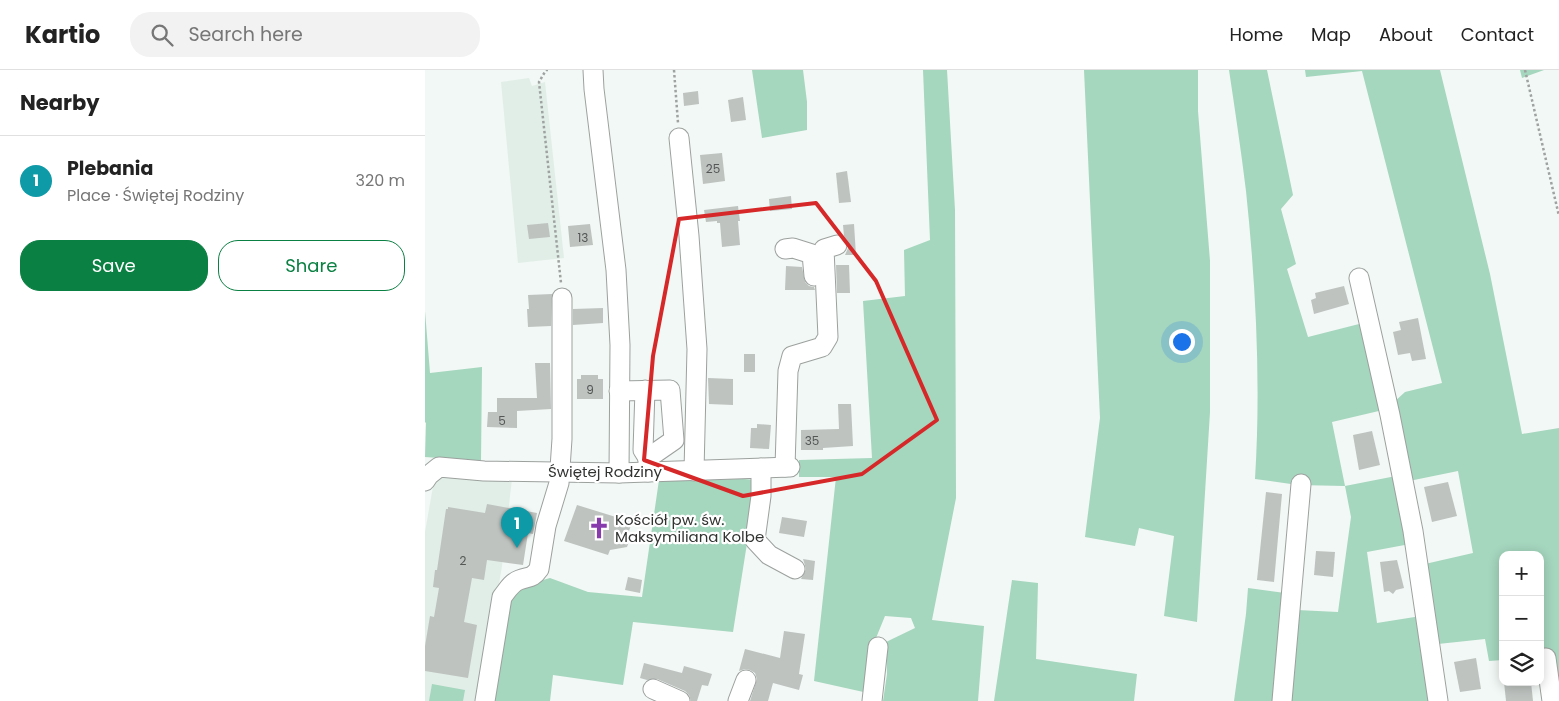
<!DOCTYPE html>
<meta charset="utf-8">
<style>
body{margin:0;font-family:Poppins,sans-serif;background:#f2f2f2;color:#222}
.controls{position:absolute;right:15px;bottom:15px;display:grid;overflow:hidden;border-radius:10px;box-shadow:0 2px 12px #0003}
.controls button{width:45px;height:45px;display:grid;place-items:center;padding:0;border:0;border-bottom:1px solid #e0e0e0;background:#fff;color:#222;font:25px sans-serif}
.you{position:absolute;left:756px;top:271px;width:18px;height:18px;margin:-12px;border:4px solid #fff;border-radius:50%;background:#1a73e8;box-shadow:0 0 0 8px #1a73e833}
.badge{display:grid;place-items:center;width:32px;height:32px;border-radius:50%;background:#0b8043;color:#fff;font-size:16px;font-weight:700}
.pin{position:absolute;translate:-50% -41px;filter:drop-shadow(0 1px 2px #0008)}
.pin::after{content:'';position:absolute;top:26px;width:18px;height:15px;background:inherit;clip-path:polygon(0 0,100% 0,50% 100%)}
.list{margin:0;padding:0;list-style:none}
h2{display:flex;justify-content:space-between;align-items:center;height:65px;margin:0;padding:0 20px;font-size:21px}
h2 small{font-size:16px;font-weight:400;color:#767676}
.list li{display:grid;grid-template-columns:32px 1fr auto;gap:15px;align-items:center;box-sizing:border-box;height:90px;padding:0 20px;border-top:1px solid #e0e0e0}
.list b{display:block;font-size:19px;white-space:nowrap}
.list p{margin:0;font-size:16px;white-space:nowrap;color:#767676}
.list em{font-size:16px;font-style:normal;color:#767676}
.actions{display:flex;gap:10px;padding:15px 20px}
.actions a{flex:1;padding:11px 0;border:1px solid #0b8043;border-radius:20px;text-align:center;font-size:18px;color:#0b8043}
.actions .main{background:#0b8043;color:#fff}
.icon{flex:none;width:28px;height:28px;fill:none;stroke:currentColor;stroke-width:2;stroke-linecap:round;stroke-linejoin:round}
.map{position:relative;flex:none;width:1134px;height:631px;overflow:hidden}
header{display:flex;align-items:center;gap:30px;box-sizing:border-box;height:70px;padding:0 25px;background:#fff;border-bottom:1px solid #e0e0e0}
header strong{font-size:24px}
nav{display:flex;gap:28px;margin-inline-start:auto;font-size:18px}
.search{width:350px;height:45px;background:#f2f2f2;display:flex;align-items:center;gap:12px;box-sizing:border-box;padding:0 18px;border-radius:20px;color:#767676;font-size:19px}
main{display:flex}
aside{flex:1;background:#fff}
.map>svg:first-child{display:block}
</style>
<header>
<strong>Kartio</strong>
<div class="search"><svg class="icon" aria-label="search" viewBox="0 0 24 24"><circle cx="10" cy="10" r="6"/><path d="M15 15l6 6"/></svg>Search here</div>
<nav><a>Home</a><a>Map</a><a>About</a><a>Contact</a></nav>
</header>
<main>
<aside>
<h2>Nearby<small></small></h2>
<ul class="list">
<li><span class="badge" style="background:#0f9aa8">1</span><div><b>Plebania</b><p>Place · Świętej Rodziny</p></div><em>320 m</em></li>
</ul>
<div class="actions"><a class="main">Save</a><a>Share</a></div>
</aside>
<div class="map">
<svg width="1134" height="631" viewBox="0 0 1134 631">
<rect width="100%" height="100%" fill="#f2f8f5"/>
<g fill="#e1eee7">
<path d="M 104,8 L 107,16 L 120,12 L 139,188 L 93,193 L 76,12 Z"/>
<path d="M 16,407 L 87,409 L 77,496 L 54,631 L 0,631 L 0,462 L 9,411 Z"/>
</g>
<g fill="#a5d6be">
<path d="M 327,0 L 378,0 L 382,32 L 382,60 L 337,68 Z"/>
<path d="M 498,0 L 522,0 L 530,140 L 531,428 L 507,550 L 559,556 L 553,631 L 458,631 L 462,604 L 461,572 L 490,558 L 486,548 L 460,546 L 451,568 L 443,623 L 389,611 L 411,407 L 374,407 L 374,390 L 447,388 L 438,231 L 480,226 L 479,180 L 505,170 Z"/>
<path d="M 659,0 L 773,0 L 773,41 L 785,191 L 785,342 L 772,552 L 739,546 L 749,466 L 714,458 L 710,476 L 660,467 L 675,348 Z"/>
<path d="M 804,0 L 842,0 L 868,125 L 856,139 L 871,194 L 862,199 L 883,267 L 938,253 L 958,340 L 907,352 L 920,416 L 971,406 L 985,474 L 942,482 L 952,553 L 996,546 L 1008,631 L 863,631 L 872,540 L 913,542 L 926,447 L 920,416 L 873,415 L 830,409 C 836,314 831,216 821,121 C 816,80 810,40 804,0 Z"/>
<path d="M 880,0 L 1015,0 L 1065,204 L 1097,364 L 1134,358 L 1134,612 L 1129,587 L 1115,588 L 1115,485 L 1078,485 L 1078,590 L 1064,591 L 1060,569 L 1013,574 L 1000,494 L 1048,483 L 1033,401 L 984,411 L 968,333 L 980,322 L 1017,313 L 937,1 L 881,7 Z"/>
<path d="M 1095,0 L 1119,0 L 1097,8 Z"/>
<path d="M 0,241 L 5,303 L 57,297 L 56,391 L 0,387 L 1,353 L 0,352 Z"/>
<path d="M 319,409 L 332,410 L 308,562 L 208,552 L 198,615 L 128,605 L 125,631 L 66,631 L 84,531 L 93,517 L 125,508 L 163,522 L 217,527 L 234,410 Z"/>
<path d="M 587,510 L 613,513 L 611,589 L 712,604 L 709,631 L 569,631 Z"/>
<path d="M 823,518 L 860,523 L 850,631 L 809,631 L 821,544 Z"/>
<path d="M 7,614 L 40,620 L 38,631 L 4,631 Z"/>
</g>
<g fill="#bec3c0">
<path d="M 273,21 L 274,34 L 259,36 L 258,23 Z"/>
<path d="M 318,27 L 321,50 L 306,52 L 303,30 Z"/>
<path d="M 297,83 L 300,111 L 278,114 L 275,85 Z"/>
<path d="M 422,101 L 426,132 L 414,133 L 411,103 Z"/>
<path d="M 366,126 L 367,139 L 345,141 L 344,129 Z"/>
<path d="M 313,136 L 315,151 L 313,151 L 315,175 L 297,177 L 295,153 L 292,153 L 292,151 L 281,152 L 279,140 Z"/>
<path d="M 123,153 L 125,167 L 104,169 L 102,155 Z"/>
<path d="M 165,154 L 168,175 L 145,177 L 143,156 Z"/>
<path d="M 429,154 L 431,185 L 420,185 L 423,178 L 423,172 L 419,166 L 418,155 Z"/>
<path d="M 411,195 L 424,195 L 425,223 L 412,223 Z"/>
<path d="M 361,196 L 377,197 L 380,212 L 384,216 L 389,217 L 390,220 L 360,220 Z"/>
<path d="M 919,216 L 924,234 L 889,244 L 886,230 L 891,228 L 890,223 Z"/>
<path d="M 127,224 L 126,256 L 103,257 L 102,239 L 104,239 L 103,225 Z"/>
<path d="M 178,238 L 178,253 L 148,255 L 148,239 Z"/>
<path d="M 993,248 L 1001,289 L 987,291 L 985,283 L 973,285 L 968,262 L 976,260 L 974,252 Z"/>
<rect x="319" y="284" width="11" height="18"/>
<path d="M 110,293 L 125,293 L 126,339 L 92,341 L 92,358 L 62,357 L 63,342 L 72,342 L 72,328 L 112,328 Z"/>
<path d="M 156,305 L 173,305 L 173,309 L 178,309 L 178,329 L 152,329 L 152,309 L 156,309 Z"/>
<path d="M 283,308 L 308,309 L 308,335 L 284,334 Z"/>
<path d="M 413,334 L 426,334 L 428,376 L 398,378 L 398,380 L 376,380 L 376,360 L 414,359 Z"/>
<path d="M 332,354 L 346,355 L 344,379 L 325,378 L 326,358 L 332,358 Z"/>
<path d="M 947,361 L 955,395 L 934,400 L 928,365 Z"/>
<path d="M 1023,412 L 1032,446 L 1007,452 L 999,417 Z"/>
<path d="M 841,422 L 857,424 L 849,512 L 832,510 Z"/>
<path d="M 62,434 L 112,443 L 108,464 L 103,463 L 98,495 L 62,490 L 59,510 L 47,508 L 39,552 L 52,555 L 43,608 L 0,601 L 0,576 L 5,546 L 9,547 L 14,518 L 8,517 L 10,500 L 12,500 L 21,439 L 23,439 L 23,437 L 60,443 Z"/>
<path d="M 152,435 L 207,452 L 203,464 L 206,466 L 202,477 L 185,480 L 183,485 L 139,471 Z"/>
<path d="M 357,447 L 382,451 L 379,467 L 354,463 Z"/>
<path d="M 891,481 L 910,482 L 908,507 L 889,505 Z"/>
<path d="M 378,489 L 390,491 L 388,510 L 376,509 L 381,499 Z"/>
<path d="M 972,490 L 979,518 L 971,520 L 968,524 L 964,521 L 959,522 L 955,492 Z"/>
<path d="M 203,507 L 217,510 L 215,523 L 200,520 Z"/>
<path d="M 359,561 L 380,564 L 374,604 L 378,605 L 374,620 L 348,613 L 343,631 L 325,631 L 332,609 L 330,603 L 325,600 L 320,599 L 314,601 L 320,579 L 355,588 Z"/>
<path d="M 1051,588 L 1056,619 L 1035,622 L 1029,592 Z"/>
<path d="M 219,593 L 257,603 L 259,596 L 287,604 L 283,616 L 277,615 L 272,631 L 266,631 L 264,625 L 260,621 L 232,609 L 222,610 L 215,608 Z"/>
<path d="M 1079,612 L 1106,612 L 1108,631 L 1081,631 Z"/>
</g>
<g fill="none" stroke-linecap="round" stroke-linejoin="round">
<g stroke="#9ca19e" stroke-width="21">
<g id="minor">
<path d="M 168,0 L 169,19 L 191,200 L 195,275 L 194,403"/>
<path d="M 254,68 L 264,166 L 272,279 L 269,401"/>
<path d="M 360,179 L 368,178 L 387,184 L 389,206"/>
<path d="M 934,208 L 965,345 L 988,461 L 1013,631"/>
<path d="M 220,320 L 218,380 L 223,388"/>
<path d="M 194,321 L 245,320 L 249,370 L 223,388 L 223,402"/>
<path d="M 360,397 L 363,301 L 367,286 L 397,277 L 403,267 L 399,179 L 412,175"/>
<path d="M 336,398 L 336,426 L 330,470 L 344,485 L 370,499"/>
<path d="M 0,411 L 4,405 L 14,397 L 59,401 L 194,403 L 365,397"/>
<path d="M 1121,588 L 1127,631"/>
<path d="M 228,619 L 255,631"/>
<path d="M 60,631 L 77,527 C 82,521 86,513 94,510 C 104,506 107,509 114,499 L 121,456 L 134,413 L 137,369 L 137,228"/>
<path d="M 313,631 L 321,610"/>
<path d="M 447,631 L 453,577"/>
<path d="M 857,631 L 876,414"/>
</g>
</g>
<g stroke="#9ea2a0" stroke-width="2.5" stroke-dasharray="2.5 2.5" stroke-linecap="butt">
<path d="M 123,0 L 121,0 L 114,12 L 136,213"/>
<path d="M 249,0 L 253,53"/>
<path d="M 1100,0 L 1134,146"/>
</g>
<use href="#minor" stroke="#fff" stroke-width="19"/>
</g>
<path fill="none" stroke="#d62828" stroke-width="4" stroke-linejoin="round" d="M 391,133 L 451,211 L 512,350 L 437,404 L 318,426 L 219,390 L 228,286 L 254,149 Z"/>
<defs>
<g id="church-bare" transform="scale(1.725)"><path d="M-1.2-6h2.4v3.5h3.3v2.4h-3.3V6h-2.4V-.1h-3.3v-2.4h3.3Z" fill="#883bac" stroke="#fff" stroke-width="2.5" paint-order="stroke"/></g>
</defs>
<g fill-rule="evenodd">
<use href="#church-bare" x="174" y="458"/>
</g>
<g text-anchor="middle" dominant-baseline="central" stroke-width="4.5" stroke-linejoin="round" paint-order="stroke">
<g font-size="12" fill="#545755">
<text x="288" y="98">25</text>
<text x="158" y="167">13</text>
<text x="165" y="319">9</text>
<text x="77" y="350">5</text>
<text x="387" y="370">35</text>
<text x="38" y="490">2</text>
</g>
<g font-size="15" fill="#313331" stroke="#fff">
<text x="180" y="401">Świętej Rodziny</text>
</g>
<g font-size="15" fill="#313331" stroke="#fff" text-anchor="start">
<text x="190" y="449">Kościół pw. św.<tspan x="190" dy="17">Maksymiliana Kolbe</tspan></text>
</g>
</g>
</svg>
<div class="controls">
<button>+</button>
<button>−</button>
<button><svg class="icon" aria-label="layers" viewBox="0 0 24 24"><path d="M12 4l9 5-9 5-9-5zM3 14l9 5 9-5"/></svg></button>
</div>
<div class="you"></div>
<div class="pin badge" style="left:92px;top:478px;background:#0f9aa8">1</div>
</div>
</main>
